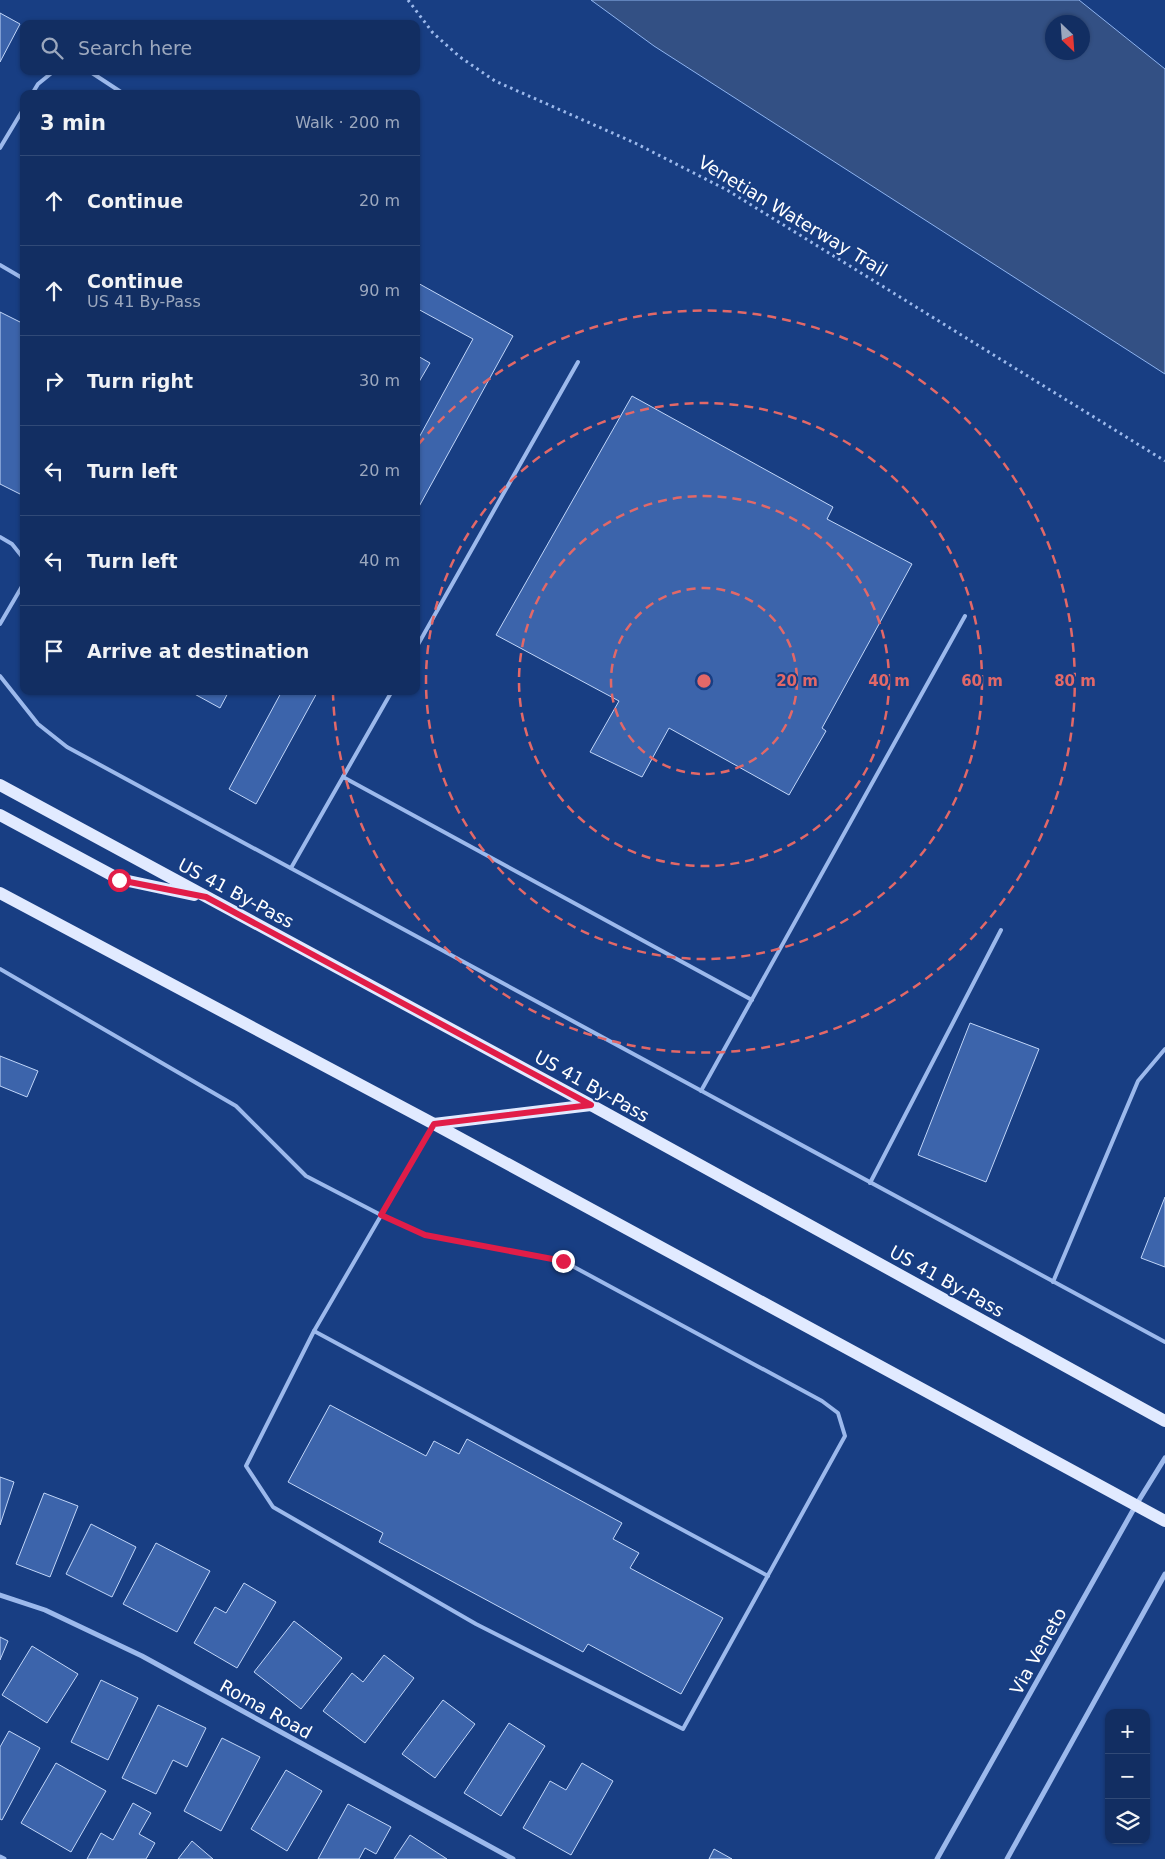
<!DOCTYPE html>
<meta charset="utf-8">
<style>
body{margin:0;font-family:"DejaVu Sans",sans-serif;background:#1f3a6b;color:#f1f3f6}
.controls{position:absolute;right:15px;bottom:15px;display:grid;overflow:hidden;border-radius:10px;box-shadow:0 1px 4px #0004}
.controls button{width:45px;height:45px;display:grid;place-items:center;padding:0;border:0;border-bottom:1px solid #314a77;background:#122e62;color:#f1f3f6;font:25px sans-serif}
.compass{position:absolute;left:1045px;top:15px;width:45px;height:45px;border-radius:50%;background:#122e62;box-shadow:0 1px 4px #0004;rotate:155deg}
.stop{position:absolute;width:15px;height:15px;margin:-11px;border:4px solid #e11d48;border-radius:50%;background:#fff}
.stop.end{background:#e11d48;border-color:#fff;box-shadow:0 1px 5px #0008}
.list{margin:0;padding:0;list-style:none}
h2{display:flex;justify-content:space-between;align-items:center;height:65px;margin:0;padding:0 20px;font-size:21px}
h2 small{font-size:16px;font-weight:400;color:#9ca8be}
.list li{display:grid;grid-template-columns:32px 1fr auto;gap:15px;align-items:center;box-sizing:border-box;height:90px;padding:0 20px;border-top:1px solid #314a77}
.list b{display:block;font-size:19px;white-space:nowrap}
.list p{margin:0;font-size:16px;white-space:nowrap;color:#9ca8be}
.list em{font-size:16px;font-style:normal;color:#9ca8be}
.icon{flex:none;width:28px;height:28px;fill:none;stroke:currentColor;stroke-width:2;stroke-linecap:round;stroke-linejoin:round}
.map{position:relative;flex:none;width:1165px;height:1859px;overflow:hidden}
.search{position:absolute;background:#122e62;box-shadow:0 1px 4px #0004;left:20px;top:20px;width:400px;height:55px;display:flex;align-items:center;gap:12px;box-sizing:border-box;padding:0 18px;border-radius:10px;color:#9ca8be;font-size:19px}
.panel{position:absolute;background:#122e62;box-shadow:0 1px 4px #0004;left:20px;top:90px;width:400px;height:605px;border-radius:10px}
.map>svg:first-child{display:block}
</style>
<div class="map">
<svg width="1165" height="1859" viewBox="0 0 1165 1859">
<rect width="100%" height="100%" fill="#183e83"/>
<path fill="#335084" stroke="#8eb3ef" fill-rule="evenodd" d="M 591,0 L 1079,0 L 1165,69 L 1165,374 L 654,46 ZM 1052,22 L 1082,22 L 1082,52 L 1052,52 Z"/>
<g fill="#3c64ab" stroke="#c1d6f9">
<path d="M 0,13 L 20,24 L 0,62 Z"/>
<path d="M 416,282 L 513,336 L 416,512 L 416,443 L 473,339 L 416,308 Z"/>
<path d="M 0,312 L 24,324 L 24,496 L 0,484 Z"/>
<path d="M 416,355 L 430,363 L 416,387 Z"/>
<path d="M 632,396 L 833,507 L 827,519 L 912,564 L 822,728 L 826,731 L 789,795 L 669,728 L 642,777 L 590,752 L 619,701 L 496,635 Z"/>
<path d="M 189,691 L 229,691 L 220,708 Z"/>
<path d="M 282,691 L 318,691 L 256,804 L 229,789 Z"/>
<path d="M 970,1023 L 1039,1049 L 986,1182 L 918,1155 Z"/>
<path d="M 0,1056 L 38,1071 L 27,1097 L 0,1086 Z"/>
<path d="M 1165,1197 L 1165,1267 L 1141,1258 Z"/>
<path d="M 330,1405 L 426,1456 L 434,1441 L 459,1454 L 467,1439 L 622,1523 L 613,1539 L 639,1553 L 630,1568 L 723,1618 L 681,1694 L 588,1644 L 583,1652 L 379,1542 L 383,1533 L 288,1482 Z"/>
<path d="M 0,1477 L 14,1482 L 0,1525 Z"/>
<path d="M 44,1493 L 78,1506 L 50,1577 L 16,1564 Z"/>
<path d="M 91,1524 L 136,1547 L 112,1597 L 66,1574 Z"/>
<path d="M 156,1543 L 210,1571 L 177,1632 L 123,1604 Z"/>
<path d="M 244,1583 L 276,1602 L 237,1668 L 194,1643 L 215,1607 L 226,1613 Z"/>
<path d="M 294,1621 L 342,1658 L 301,1709 L 254,1672 Z"/>
<path d="M 0,1637 L 8,1641 L 0,1660 Z"/>
<path d="M 32,1646 L 78,1674 L 47,1723 L 2,1695 Z"/>
<path d="M 384,1655 L 414,1678 L 365,1743 L 323,1711 L 352,1673 L 363,1682 Z"/>
<path d="M 101,1680 L 138,1698 L 108,1760 L 71,1742 Z"/>
<path d="M 443,1700 L 475,1724 L 435,1778 L 402,1754 Z"/>
<path d="M 158,1705 L 206,1728 L 187,1767 L 173,1760 L 156,1794 L 122,1778 Z"/>
<path d="M 509,1723 L 545,1746 L 501,1816 L 464,1793 Z"/>
<path d="M 9,1731 L 40,1748 L 2,1820 L 0,1819 L 0,1747 Z"/>
<path d="M 222,1738 L 260,1757 L 221,1831 L 184,1811 Z"/>
<path d="M 56,1763 L 106,1791 L 71,1852 L 21,1823 Z"/>
<path d="M 582,1763 L 613,1781 L 571,1855 L 523,1828 L 550,1781 L 566,1790 Z"/>
<path d="M 286,1770 L 322,1791 L 287,1851 L 251,1829 Z"/>
<path d="M 133,1803 L 151,1813 L 139,1834 L 155,1843 L 146,1859 L 87,1859 L 101,1833 L 113,1840 Z"/>
<path d="M 348,1804 L 391,1827 L 376,1854 L 365,1848 L 359,1859 L 318,1859 Z"/>
<path d="M 410,1835 L 447,1859 L 394,1859 Z"/>
<path d="M 192,1841 L 213,1859 L 178,1859 Z"/>
<path d="M 714,1849 L 732,1859 L 709,1859 Z"/>
</g>
<g fill="none" stroke-linecap="round" stroke-linejoin="round">
<path stroke="#9cb9ec" stroke-width="3" stroke-dasharray="2.5 4" stroke-linecap="butt" d="M 408,0 L 433,33 L 460,57 L 495,81 L 635,143 L 727,190 L 1165,461"/>
<g stroke="#9cb9ec" stroke-width="4">
<path d="M 89,71 L 124,94"/>
<path d="M 32,94 L 38,84 L 54,71"/>
<path d="M 0,148 L 24,108"/>
<path d="M 0,265 L 24,279"/>
<path d="M 0,537 L 12,544 L 24,559"/>
<path d="M 0,624 L 24,583"/>
<path d="M 416,648 L 578,362"/>
<path d="M 0,676 L 38,724 L 67,747 L 1165,1342"/>
<path d="M 343,777 L 752,1000"/>
<path d="M 291,868 L 392,691"/>
<path d="M 0,969 L 236,1106 L 306,1176 L 381,1215 L 425,1235 L 563,1261 L 822,1401 L 838,1413 L 845,1436 L 683,1729 L 476,1624 L 273,1507 L 246,1466 L 314,1331 L 433,1126"/>
<path d="M 701,1091 L 965,616"/>
<path d="M 870,1183 L 1001,930"/>
<path d="M 1053,1282 L 1138,1081 L 1165,1049"/>
<path d="M 314,1331 L 768,1576"/>
</g>
<g stroke="#9cb9ec" stroke-width="5">
<path d="M 0,1595 L 45,1610 L 142,1656 L 513,1859"/>
<path d="M 0,1857 L 4,1859"/>
<path d="M 937,1859 L 1136,1505 L 1165,1458"/>
<path d="M 1007,1859 L 1165,1574"/>
</g>
<g stroke="#e1eaff" stroke-width="12">
<path d="M 0,785 L 591,1105 L 1165,1421"/>
<path d="M 0,815 L 119,879 L 194,895"/>
<path d="M 0,893 L 434,1124 L 1165,1521"/>
<path d="M 434,1124 L 591,1105"/>
</g>
</g>
<g fill="none" stroke-linecap="round" stroke-linejoin="round">
<path stroke="#e11d48" stroke-width="6" d="M 119,880 L 206,897 L 591,1105 L 434,1124 L 381,1215 L 425,1235 L 563,1261"/>
</g>
<g fill="none" stroke="#e26868" stroke-width="2.5" stroke-dasharray="9 6">
<circle cx="704" cy="681" r="93"/>
<circle cx="704" cy="681" r="185"/>
<circle cx="704" cy="681" r="278"/>
<path d="M418 445A371 371 0 1 1 333 694"/>
</g>
<g text-anchor="middle" dominant-baseline="central" stroke-width="4" stroke-linejoin="round" paint-order="stroke">
<g font-size="18" fill="#fff" stroke="#183e83">
<text transform="translate(793 216) rotate(31)">Venetian Waterway Trail</text>
<text transform="translate(236 893) rotate(28)">US 41 By-Pass</text>
<text transform="translate(592 1086) rotate(29)">US 41 By-Pass</text>
<text transform="translate(947 1281) rotate(29)">US 41 By-Pass</text>
<text transform="translate(1038 1651) rotate(-61)">Via Veneto</text>
<text transform="translate(266 1709) rotate(29)">Roma Road</text>
</g>
</g>
<circle cx="704" cy="681" r="8" fill="#e26868" stroke="#183e83" stroke-width="2.5"/>
<g font-size="15" text-anchor="middle" font-weight="bold" fill="#e26868" stroke="#183e83" stroke-width="4" stroke-linejoin="round" paint-order="stroke">
<text x="797" y="686">20 m</text>
<text x="889" y="686">40 m</text>
<text x="982" y="686">60 m</text>
<text x="1075" y="686">80 m</text>
</g>
</svg>
<div class="controls">
<button>+</button>
<button>−</button>
<button><svg class="icon" aria-label="layers" viewBox="0 0 24 24"><path d="M12 4l9 5-9 5-9-5zM3 14l9 5 9-5"/></svg></button>
</div>
<svg class="compass" viewBox="-18 -18 36 36"><path d="M0-13l5 13h-10z" fill="#e53935"/><path d="M0 13l5-13h-10z" fill="#9ca8be"/></svg>
<div class="stop" style="left:119px;top:880px"></div>
<div class="stop end" style="left:563px;top:1261px"></div>
<div class="search"><svg class="icon" aria-label="search" viewBox="0 0 24 24"><circle cx="10" cy="10" r="6"/><path d="M15 15l6 6"/></svg>Search here</div>
<section class="panel">
<h2>3 min<small>Walk · 200 m</small></h2>
<ul class="list">
<li><svg class="icon" aria-label="ahead" viewBox="0 0 24 24"><path d="M12 20V5M6 11l6-6 6 6"/></svg><div><b>Continue</b></div><em>20 m</em></li>
<li><svg class="icon" aria-label="ahead" viewBox="0 0 24 24"><path d="M12 20V5M6 11l6-6 6 6"/></svg><div><b>Continue</b><p>US 41 By-Pass</p></div><em>90 m</em></li>
<li><svg class="icon" aria-label="right" viewBox="0 0 24 24"><path d="M7 20v-9h11M14 6l5 5-5 5"/></svg><div><b>Turn right</b></div><em>30 m</em></li>
<li><svg class="icon" aria-label="left" viewBox="0 0 24 24"><path d="M17 20v-9H6M10 6l-5 5 5 5"/></svg><div><b>Turn left</b></div><em>20 m</em></li>
<li><svg class="icon" aria-label="left" viewBox="0 0 24 24"><path d="M17 20v-9H6M10 6l-5 5 5 5"/></svg><div><b>Turn left</b></div><em>40 m</em></li>
<li><svg class="icon" aria-label="arrive" viewBox="0 0 24 24"><path d="M6 21V4h12l-3 4 3 4H6"/></svg><div><b>Arrive at destination</b></div></li>
</ul>
</section>
</div>
